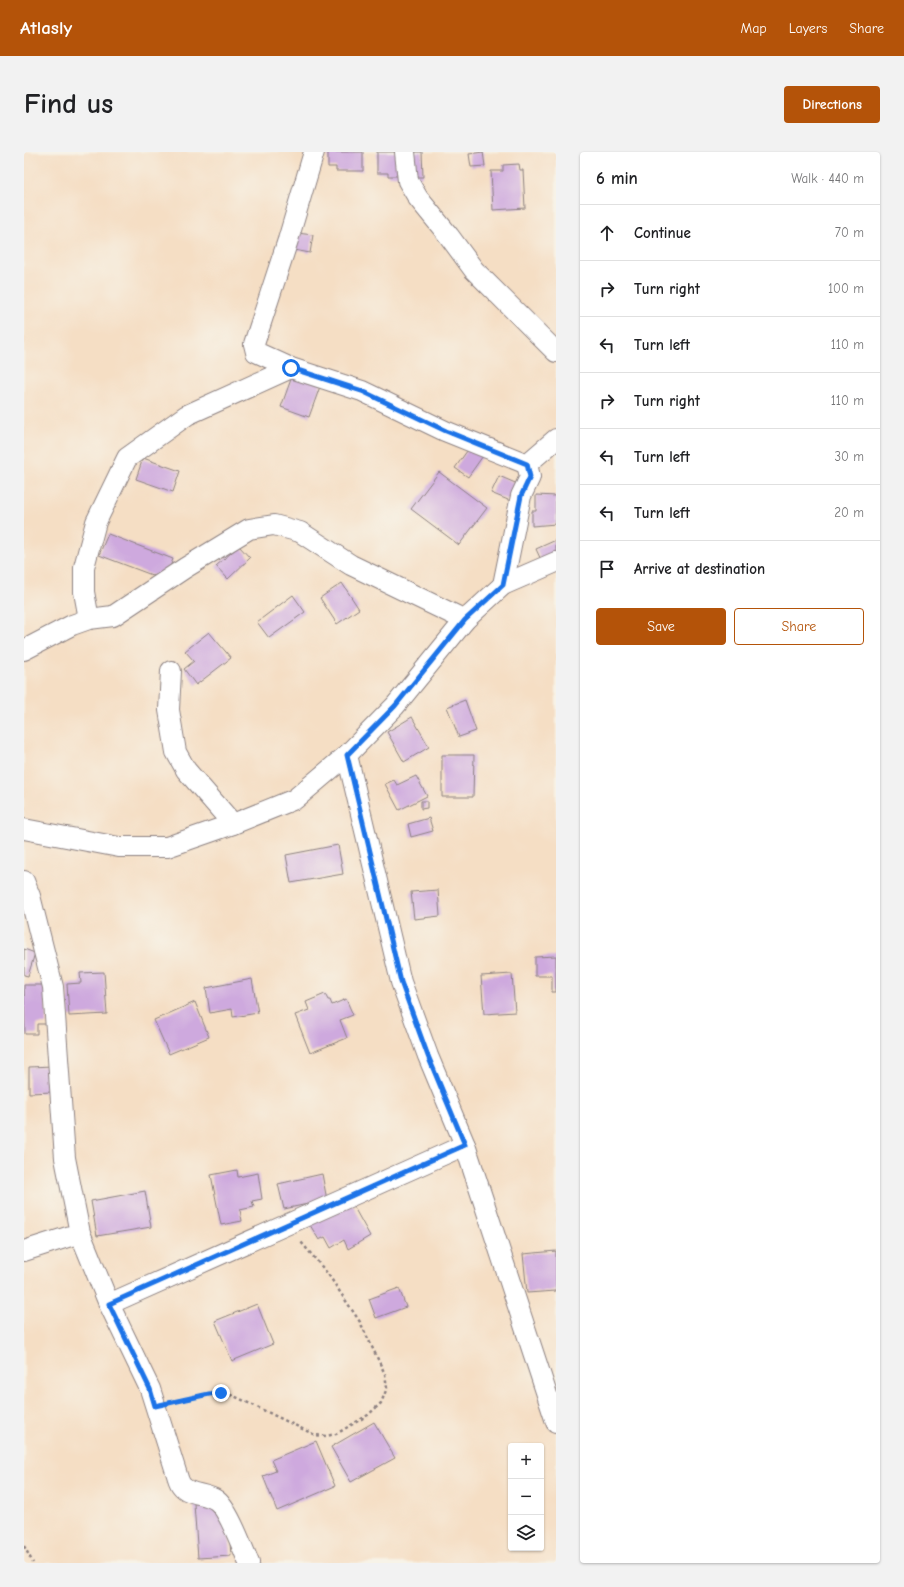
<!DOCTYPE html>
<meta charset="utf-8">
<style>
body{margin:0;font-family:"Comic Neue",sans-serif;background:#f2f2f2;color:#202124}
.controls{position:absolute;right:12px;bottom:12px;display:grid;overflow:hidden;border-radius:4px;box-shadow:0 1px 3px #0004}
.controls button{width:36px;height:36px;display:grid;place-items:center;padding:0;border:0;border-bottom:1px solid #e0e0e0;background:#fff;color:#202124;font:20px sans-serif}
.stop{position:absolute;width:12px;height:12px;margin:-9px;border:3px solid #1a73e8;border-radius:50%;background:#fff}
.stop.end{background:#1a73e8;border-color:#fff;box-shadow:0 1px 4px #0008}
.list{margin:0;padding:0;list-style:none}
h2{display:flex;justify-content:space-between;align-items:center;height:52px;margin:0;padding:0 16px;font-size:17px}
h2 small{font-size:13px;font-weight:400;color:#757577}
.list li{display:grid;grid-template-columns:26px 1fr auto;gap:12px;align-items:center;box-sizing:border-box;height:56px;padding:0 16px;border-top:1px solid #e0e0e0}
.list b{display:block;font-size:15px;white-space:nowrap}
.list em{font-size:13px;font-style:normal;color:#757577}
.actions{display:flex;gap:8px;padding:12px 16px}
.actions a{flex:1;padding:9px 0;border:1px solid #b45309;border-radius:4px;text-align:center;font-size:14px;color:#b45309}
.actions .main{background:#b45309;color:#fff}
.icon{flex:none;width:22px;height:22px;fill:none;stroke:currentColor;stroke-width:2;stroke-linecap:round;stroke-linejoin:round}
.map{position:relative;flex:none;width:532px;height:1411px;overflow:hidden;border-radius:4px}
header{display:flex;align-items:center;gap:24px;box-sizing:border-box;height:56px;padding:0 20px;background:#b45309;color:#fff}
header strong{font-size:19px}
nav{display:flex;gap:22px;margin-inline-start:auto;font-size:14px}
.intro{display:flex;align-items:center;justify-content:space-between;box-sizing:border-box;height:96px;padding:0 24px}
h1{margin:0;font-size:28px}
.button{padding:10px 18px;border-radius:4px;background:#b45309;color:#fff;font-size:14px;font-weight:700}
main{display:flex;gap:24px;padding:0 24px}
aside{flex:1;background:#fff;border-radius:4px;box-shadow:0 1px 3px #0004}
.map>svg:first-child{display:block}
</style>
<header>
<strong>Atlasly</strong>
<nav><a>Map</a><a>Layers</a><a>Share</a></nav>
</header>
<div class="intro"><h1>Find us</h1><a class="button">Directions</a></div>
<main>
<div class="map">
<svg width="532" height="1411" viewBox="0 0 532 1411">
<rect width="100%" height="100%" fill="#f7f3e8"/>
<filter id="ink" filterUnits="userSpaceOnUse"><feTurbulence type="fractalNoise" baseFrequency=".025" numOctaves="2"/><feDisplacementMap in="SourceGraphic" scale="8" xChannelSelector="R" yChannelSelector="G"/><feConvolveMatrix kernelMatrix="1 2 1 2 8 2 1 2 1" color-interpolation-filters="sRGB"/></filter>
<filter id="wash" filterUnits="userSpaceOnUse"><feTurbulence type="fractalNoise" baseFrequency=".012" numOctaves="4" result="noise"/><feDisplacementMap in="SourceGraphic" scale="16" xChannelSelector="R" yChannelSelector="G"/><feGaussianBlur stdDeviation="0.9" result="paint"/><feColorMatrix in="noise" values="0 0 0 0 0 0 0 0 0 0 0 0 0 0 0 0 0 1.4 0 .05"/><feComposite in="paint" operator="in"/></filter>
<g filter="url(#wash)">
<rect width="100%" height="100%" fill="#f5dec4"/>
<g id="blocks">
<g fill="#cea9de">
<path d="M 304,0 L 339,0 L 339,19 L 312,19 L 312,15 L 304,15 Z"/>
<path d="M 353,0 L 376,0 L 377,24 L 364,24 L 364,21 L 353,21 Z"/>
<path d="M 385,0 L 398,0 L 399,25 L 387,25 Z"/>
<path d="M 459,0 L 461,14 L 447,15 L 445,2 Z"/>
<path d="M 495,12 L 496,18 L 499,18 L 501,56 L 469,58 L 467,19 L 479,19 L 479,13 Z"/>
<path d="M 273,81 L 289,83 L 286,101 L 270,98 Z"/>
<path d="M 270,219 L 298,229 L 285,265 L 257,255 Z"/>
<path d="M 448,292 L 461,301 L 444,325 L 431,316 Z"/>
<path d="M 119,306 L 156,319 L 149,340 L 112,327 Z"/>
<path d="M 415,320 L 463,356 L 435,393 L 387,357 Z"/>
<path d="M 475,324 L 496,333 L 489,350 L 467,341 Z"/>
<path d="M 512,343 L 532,344 L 532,372 L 508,374 L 508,359 L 512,359 Z"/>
<path d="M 84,382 L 149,407 L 141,428 L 75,403 Z"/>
<path d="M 532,388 L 532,401 L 517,408 L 512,397 Z"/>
<path d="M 215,394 L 226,406 L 204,427 L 192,414 Z"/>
<path d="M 318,431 L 335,457 L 313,472 L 296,446 Z"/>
<path d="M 269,443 L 281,460 L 245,486 L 233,470 Z"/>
<path d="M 185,480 L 207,506 L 172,533 L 160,517 L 170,509 L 161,499 Z"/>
<path d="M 441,548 L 452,579 L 435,585 L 423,555 Z"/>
<path d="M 388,565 L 405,595 L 380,610 L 363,580 Z"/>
<path d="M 418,603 L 450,603 L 449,645 L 418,645 Z"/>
<path d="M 392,624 L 403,644 L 375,658 L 361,632 L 370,628 L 373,633 Z"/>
<path d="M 397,649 L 403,649 L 403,656 L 397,657 Z"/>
<path d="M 405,666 L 409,679 L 387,685 L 384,672 Z"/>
<path d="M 314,693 L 319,722 L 267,731 L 262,703 Z"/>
<path d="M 414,738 L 416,764 L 390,767 L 387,740 Z"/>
<path d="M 0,797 L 11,801 L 4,824 L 0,823 Z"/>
<path d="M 532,804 L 532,840 L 528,840 L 528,824 L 511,824 L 511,805 Z"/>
<path d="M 80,820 L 83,862 L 45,864 L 43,832 L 57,831 L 56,821 Z"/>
<path d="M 488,822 L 491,860 L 460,862 L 457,824 Z"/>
<path d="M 228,827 L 234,861 L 209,865 L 208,857 L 186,861 L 182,836 Z"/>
<path d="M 0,833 L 22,833 L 22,872 L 13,872 L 13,882 L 1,882 Z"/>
<path d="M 301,842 L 304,848 L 306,848 L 308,853 L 322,847 L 329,863 L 316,868 L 323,886 L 286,901 L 271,863 L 285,858 L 282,850 Z"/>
<path d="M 171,850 L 185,885 L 145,902 L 130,868 Z"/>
<path d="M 29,914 L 29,940 L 5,941 L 5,915 Z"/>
<path d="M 213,1018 L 214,1025 L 234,1021 L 238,1047 L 228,1049 L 230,1055 L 216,1058 L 218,1069 L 197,1073 L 187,1023 Z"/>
<path d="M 298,1022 L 303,1048 L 260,1057 L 254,1032 Z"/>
<path d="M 121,1039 L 127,1075 L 73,1084 L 67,1049 Z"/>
<path d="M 327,1050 L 346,1084 L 324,1097 L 320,1088 L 307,1096 L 301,1085 L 295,1088 L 286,1073 Z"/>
<path d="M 532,1099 L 532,1139 L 503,1141 L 499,1102 Z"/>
<path d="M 375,1136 L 382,1155 L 352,1166 L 345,1147 Z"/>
<path d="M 233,1152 L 249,1192 L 208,1209 L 191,1169 Z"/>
<path d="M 350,1270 L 371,1306 L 327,1330 L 307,1295 Z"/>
<path d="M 292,1289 L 311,1334 L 253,1359 L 239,1324 L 252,1319 L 247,1308 Z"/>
<path d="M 203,1349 L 207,1404 L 174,1406 L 170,1352 Z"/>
</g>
</g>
</g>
<g filter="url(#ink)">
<use href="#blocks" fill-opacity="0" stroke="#8c8080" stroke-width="1"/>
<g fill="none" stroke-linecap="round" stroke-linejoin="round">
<g stroke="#8c8080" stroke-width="22">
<g id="minor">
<path d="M 290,0 L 264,88 L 230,192 L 232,200 L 267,216 L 338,239 L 421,279 L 503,312"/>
<path d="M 381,0 L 384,29 L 394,46 L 425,84 L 450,118 L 532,200"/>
<path d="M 479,433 L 497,344 L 506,325 L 503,312 L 532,287"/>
<path d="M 65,467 L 60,440 L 60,415 L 72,370 L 103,306 L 163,263 L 267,216"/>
<path d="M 0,498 L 48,473 L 65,467 L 89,464 L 161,416 L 225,377 L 250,373 L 276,380 L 327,413 L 441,468"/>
<path d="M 147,519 L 145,558 L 152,600 L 162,618 L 209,672"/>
<path d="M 323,603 L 377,830 L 404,904 L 441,993 L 532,1270"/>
<path d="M 0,677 L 95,695 L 143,695 L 209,672 L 271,647 L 323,603 L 371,554 L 441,468 L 479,433 L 532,410"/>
<path d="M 0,729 L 6,744 L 29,835 L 41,1006 L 56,1081 L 85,1152 L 126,1237 L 153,1323 C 154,1326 155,1331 158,1334 C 165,1343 182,1341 192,1348 C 204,1356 219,1397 225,1411"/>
<path d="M 0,1099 L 56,1081"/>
<path d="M 85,1152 L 441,993"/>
</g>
</g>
<g stroke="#8c8080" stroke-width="2.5" stroke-dasharray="3 3" stroke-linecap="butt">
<path d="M 153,1249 L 185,1242 L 197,1241 L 210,1244 L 291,1283 L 302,1284 L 312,1282 L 344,1263 L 357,1251 L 363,1236 L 361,1222 L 336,1170 L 304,1122 L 277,1090"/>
<path d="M 0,1394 L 9,1411"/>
</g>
<use href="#minor" stroke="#fff" stroke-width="20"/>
</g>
</g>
<g fill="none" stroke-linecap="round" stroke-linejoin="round" filter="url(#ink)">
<path stroke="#1a73e8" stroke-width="5" d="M 197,1241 L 185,1242 L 131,1254 L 126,1237 L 85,1152 L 441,993 L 404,904 L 377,830 L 323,603 L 371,554 L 441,468 L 479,433 L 497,344 L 506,325 L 503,312 L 422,279 L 338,239 L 267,216"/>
</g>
</svg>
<div class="controls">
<button>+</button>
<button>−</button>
<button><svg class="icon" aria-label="layers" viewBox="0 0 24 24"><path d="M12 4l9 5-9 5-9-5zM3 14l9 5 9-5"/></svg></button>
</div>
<div class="stop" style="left:267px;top:216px"></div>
<div class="stop end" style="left:197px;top:1241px"></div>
</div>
<aside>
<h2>6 min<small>Walk · 440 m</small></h2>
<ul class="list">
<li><svg class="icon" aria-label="ahead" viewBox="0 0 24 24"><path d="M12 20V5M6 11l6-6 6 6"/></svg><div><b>Continue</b></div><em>70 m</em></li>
<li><svg class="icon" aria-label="right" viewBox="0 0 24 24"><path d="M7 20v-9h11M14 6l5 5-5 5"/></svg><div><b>Turn right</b></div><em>100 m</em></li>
<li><svg class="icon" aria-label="left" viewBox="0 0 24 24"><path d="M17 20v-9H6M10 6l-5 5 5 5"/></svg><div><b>Turn left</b></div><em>110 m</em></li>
<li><svg class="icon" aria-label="right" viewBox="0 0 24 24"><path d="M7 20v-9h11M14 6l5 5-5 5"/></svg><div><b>Turn right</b></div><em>110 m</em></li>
<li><svg class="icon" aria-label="left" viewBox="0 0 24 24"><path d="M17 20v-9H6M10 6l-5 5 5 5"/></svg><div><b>Turn left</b></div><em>30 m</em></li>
<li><svg class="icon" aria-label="left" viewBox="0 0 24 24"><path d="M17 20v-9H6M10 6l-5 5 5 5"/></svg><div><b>Turn left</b></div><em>20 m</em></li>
<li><svg class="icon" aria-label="arrive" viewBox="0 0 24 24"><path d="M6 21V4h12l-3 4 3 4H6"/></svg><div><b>Arrive at destination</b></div></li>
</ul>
<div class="actions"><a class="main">Save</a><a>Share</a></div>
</aside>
</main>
